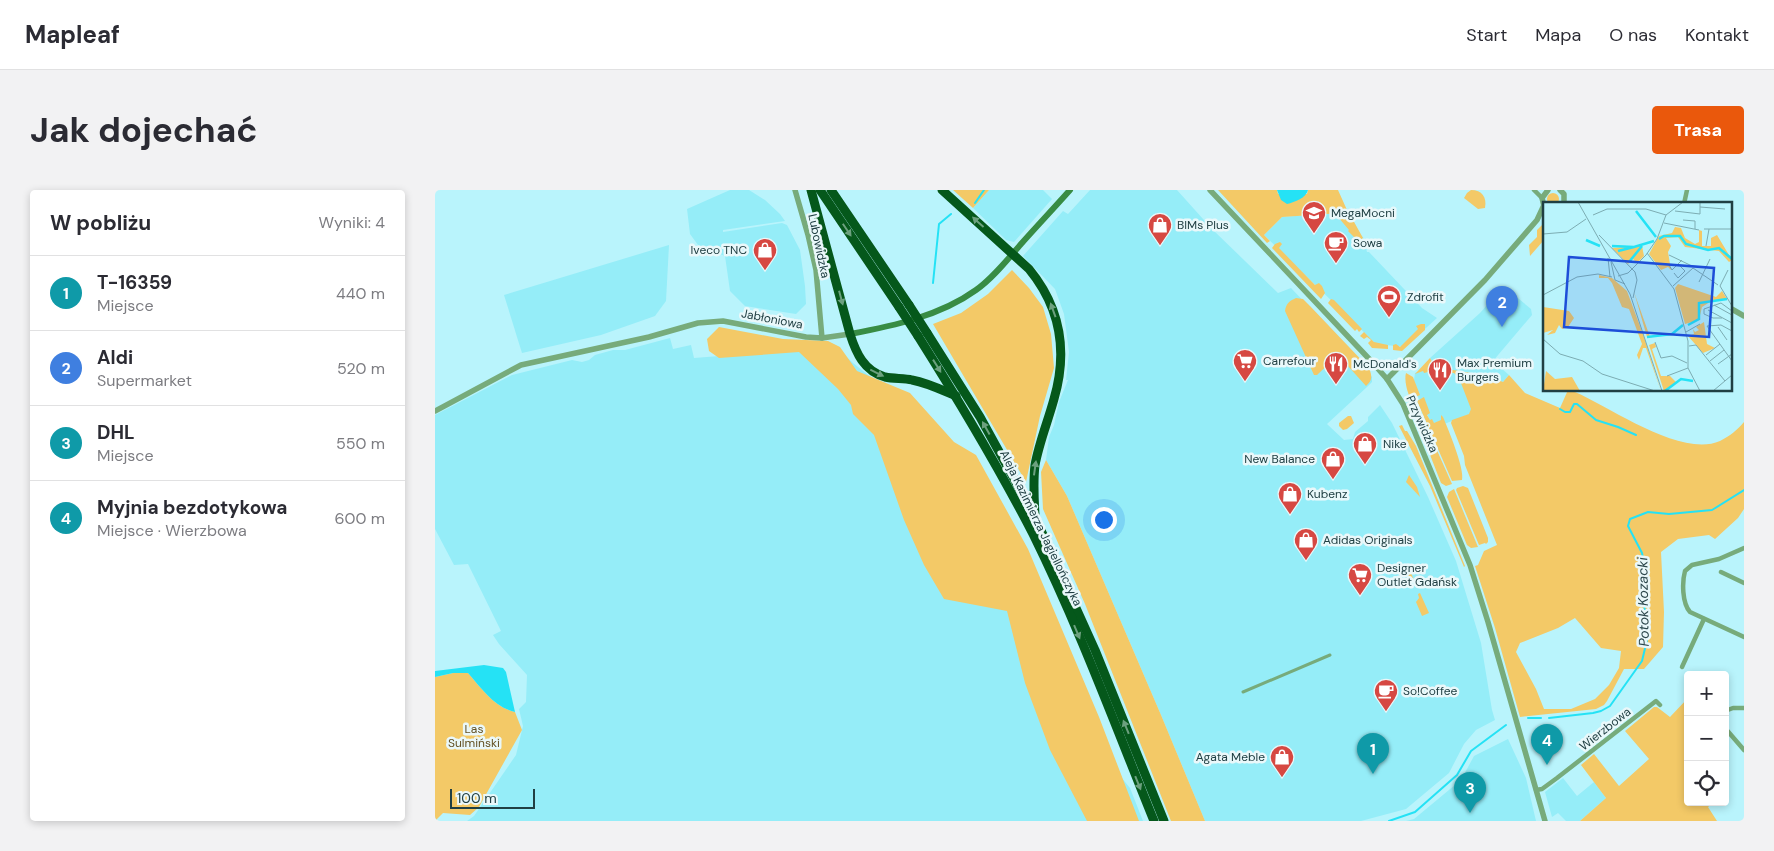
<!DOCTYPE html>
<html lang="pl">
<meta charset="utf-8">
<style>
body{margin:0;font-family:"DM Sans",sans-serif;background:#f2f2f3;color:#2b2b33}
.controls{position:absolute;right:15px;bottom:15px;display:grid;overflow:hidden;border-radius:5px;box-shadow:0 2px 8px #0003}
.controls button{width:45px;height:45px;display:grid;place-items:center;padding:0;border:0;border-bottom:1px solid #e1e1e2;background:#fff;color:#2b2b33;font:25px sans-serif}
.scale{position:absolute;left:15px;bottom:12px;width:85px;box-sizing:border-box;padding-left:5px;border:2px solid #203f43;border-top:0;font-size:14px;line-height:18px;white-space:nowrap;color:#203f43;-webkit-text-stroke:4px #eaf8fa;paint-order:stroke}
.you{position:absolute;left:668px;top:329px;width:18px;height:18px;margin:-12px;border:4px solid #fff;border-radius:50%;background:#1a73e8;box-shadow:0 0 0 8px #1a73e833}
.badge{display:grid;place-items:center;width:32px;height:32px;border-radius:50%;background:#ea580c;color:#fff;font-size:16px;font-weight:700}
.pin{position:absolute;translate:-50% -41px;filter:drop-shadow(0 1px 2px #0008)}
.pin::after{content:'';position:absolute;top:26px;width:18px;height:15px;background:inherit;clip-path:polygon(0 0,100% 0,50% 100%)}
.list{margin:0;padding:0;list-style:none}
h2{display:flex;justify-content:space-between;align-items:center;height:65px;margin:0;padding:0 20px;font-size:21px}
h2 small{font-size:16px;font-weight:400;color:#7c7c81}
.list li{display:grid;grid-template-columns:32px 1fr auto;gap:15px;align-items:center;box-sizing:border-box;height:75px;padding:0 20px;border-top:1px solid #e1e1e2}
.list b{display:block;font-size:19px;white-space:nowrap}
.list p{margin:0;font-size:16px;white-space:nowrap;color:#7c7c81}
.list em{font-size:16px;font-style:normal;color:#7c7c81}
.icon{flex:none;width:28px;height:28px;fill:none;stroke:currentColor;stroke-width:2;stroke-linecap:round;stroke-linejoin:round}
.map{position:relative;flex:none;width:1309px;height:631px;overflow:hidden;border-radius:5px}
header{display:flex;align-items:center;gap:30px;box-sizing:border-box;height:70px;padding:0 25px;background:#fff;border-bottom:1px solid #e1e1e2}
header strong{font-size:24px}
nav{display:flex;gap:28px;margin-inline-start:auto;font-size:18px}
.intro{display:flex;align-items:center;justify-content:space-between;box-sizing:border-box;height:120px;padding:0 30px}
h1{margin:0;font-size:35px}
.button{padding:12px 22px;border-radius:5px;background:#ea580c;color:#fff;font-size:18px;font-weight:700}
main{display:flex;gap:30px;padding:0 30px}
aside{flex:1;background:#fff;border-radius:5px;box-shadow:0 2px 8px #0003}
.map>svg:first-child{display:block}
</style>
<header>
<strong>Mapleaf</strong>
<nav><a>Start</a><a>Mapa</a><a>O nas</a><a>Kontakt</a></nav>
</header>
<div class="intro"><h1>Jak dojechać</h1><a class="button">Trasa</a></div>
<main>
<aside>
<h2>W pobliżu<small>Wyniki: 4</small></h2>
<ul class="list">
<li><span class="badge" style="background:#0f9aa8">1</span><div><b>T-16359</b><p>Miejsce</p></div><em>440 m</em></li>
<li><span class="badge" style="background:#3f7fe0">2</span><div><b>Aldi</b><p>Supermarket</p></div><em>520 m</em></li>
<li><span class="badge" style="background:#0f9aa8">3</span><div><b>DHL</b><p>Miejsce</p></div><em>550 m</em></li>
<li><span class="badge" style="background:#0f9aa8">4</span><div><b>Myjnia bezdotykowa</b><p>Miejsce · Wierzbowa</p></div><em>600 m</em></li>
</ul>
</aside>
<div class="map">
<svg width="1309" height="631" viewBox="0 0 1309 631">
<rect width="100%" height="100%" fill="#b9f4fc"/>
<g fill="#95edf8">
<path d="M 295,0 L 314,0 L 330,10 L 345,24 L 350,31 L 288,40 L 288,42 L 347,33 L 352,35 L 365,60 L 370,96 L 371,114 L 361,124 L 310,116 L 295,101 L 290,66 L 263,55 L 255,44 L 252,19 Z"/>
<path d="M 554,0 L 608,0 L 617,9 L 579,52 L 571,50 L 538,18 Z"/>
<path d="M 655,0 L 742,0 L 777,39 L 843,103 L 856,98 L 916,161 L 937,187 L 937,192 L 932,197 L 892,234 L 909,250 L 918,249 L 920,242 L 933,231 L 933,227 L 945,215 L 957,233 L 993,307 L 1021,371 L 1046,453 L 1057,520 L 1060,530 L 1041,540 L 1029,554 L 1014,583 L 971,619 L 926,631 L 770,631 L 726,525 L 632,306 L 611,270 L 614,247 L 619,235 L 624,212 L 633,190 L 631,190 L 634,162 L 629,124 L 620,99 L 588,66 L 628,21 L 633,24 Z"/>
<path d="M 914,22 L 925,44 L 934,54 L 931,58 L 932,62 L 934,62 L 987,118 L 1002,128 L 970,157 L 941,154 L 829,45 L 847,27 Z"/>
<path d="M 234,55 L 231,111 L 220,126 L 166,145 L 87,163 L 69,105 Z"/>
<path d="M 1066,99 L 1069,102 L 1072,99 L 1096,119 L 1097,125 L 1058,171 L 1074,185 L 1068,192 L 1054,186 L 1040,222 L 999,238 L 978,197 L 980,183 L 999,176 L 995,168 L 1045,123 Z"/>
<path d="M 235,148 L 238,159 L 256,155 L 259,168 L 361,160 L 399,155 L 418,173 L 479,221 L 686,587 L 695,598 L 708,631 L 32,631 L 39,626 L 81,565 L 88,536 L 84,519 L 91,512 L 92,485 L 64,454 L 58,445 L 66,441 L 33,374 L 19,375 L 0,339 L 0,225 L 77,185 L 137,170 L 147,172 L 154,170 L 160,165 L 178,160 L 190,160 Z"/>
<path d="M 1073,549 L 1091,588 L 1101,631 L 971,631 L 979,629 L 1026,590 L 1039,566 Z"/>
<path d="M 1128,588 L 1142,606 L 1159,592 L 1171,608 L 1145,631 L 1131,631 L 1123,623 L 1117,627 L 1110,602 Z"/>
</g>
<g fill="#f3c967" fill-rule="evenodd">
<path d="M 518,0 L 554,0 L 538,18 Z"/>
<path d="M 783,0 L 842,0 L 843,4 L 872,4 L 873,0 L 903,0 L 912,20 L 907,23 L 847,27 L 829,45 L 835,51 L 832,53 Z"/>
<path d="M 1036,0 C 1047,0 1052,7 1050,18 L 1043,19 L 1029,8 L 1032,3 Z"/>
<circle cx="1118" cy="9" r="6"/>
<path d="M 914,23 L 928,48 L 924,52 L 913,41 L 914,40 L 903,27 Z"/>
<path d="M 1109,33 L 1109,50 L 1095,66 L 1094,55 L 1102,47 L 1102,40 Z"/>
<path d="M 845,52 L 847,54 L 844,58 L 880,95 L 884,93 L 887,96 L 890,103 L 886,109 L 837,58 L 840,54 Z"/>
<path d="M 577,80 L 594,98 L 608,117 L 616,144 L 619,178 L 605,226 L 591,292 L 498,134 L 526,123 L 553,104 Z"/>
<path d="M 861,108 L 868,109 L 875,116 L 934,178 C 937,186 938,190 931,196 L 903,165 L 882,185 L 879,185 L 850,121 C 851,114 854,111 861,108 Z"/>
<path d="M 896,109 L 899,110 L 927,139 L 924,142 L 922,139 L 920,141 L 893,113 Z"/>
<path d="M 986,134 L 990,134 L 990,140 L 967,161 L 958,160 L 958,155 L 961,154 L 965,157 L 983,139 L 981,136 Z"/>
<path d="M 284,137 L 348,149 L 393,151 L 405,157 L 422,181 L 475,203 L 519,252 L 541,265 L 593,359 L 664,527 L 704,631 L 652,631 L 615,560 L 590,493 L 572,421 L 509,409 L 489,375 L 469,330 L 439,245 L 418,224 L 416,215 L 403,199 L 364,162 L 284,168 L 274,161 L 272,149 Z"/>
<path d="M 929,142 L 939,152 L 953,155 L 953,159 L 937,158 L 933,153 L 936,150 L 932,147 L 929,149 L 925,146 Z"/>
<path d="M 995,168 L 1000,177 L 1054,186 L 1068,192 L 1074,185 L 1090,203 L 1125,218 L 1133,200 L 1140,202 C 1177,218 1246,268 1285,251 C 1295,246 1302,240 1309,232 L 1309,319 L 1303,328 L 1280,349 L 1274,345 L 1243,349 L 1226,362 L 1229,422 L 1228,457 L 1209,479 L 1189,479 L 1172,511 L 1169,515 L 1161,519 L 1085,527 L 1060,438 L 1040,376 L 1043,375 L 1049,361 L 1062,355 L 1030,275 L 1029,266 L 1016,233 L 1017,230 L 1034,224 L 1036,219 L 1024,188 L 1019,183 L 1015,183 L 1015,185 L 1012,186 L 1007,183 L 997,187 L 998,189 L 997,190 L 993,182 L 989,183 L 988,181 L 980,184 ZM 1140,428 L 1166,458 L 1186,461 L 1184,478 L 1174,495 L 1160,509 L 1136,519 L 1109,519 L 1101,499 L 1081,462 L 1085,453 L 1123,438 Z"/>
<path d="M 971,183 L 978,187 L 985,205 L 976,209 C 972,203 969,189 971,183 Z"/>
<path d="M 972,206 L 976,211 L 980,211 L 1017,294 L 1011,296 L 1006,293 Z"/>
<path d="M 989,207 L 995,223 L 992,225 L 995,230 L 997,229 L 999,233 L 1006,230 L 1006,225 L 1008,227 C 1013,239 1030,279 1027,290 L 1017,291 L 982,211 Z"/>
<path d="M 913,226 L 916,226 L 919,233 L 912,239 L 908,240 L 904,236 L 904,233 Z"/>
<path d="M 967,235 L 970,241 L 972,241 L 981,256 L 1030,376 L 1029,377 L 995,296 L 964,236 Z"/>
<path d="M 611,270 L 632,306 L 726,525 L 770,631 L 736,631 L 650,414 L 608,319 L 606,282 Z"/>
<path d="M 974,285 L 982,297 L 985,307 L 971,292 Z"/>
<path d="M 1028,296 L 1033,298 L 1053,348 L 1053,352 L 1051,354 L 1050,353 L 1044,355 L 1021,300 L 1022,298 Z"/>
<path d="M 1019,299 L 1043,357 L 1036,358 L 1032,355 L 1012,307 L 1014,302 Z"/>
<path d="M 972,374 L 979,390 L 977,390 L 974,386 L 970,386 L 966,376 Z"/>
<path d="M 985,403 L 994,423 L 987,426 L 981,412 L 984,408 L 983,404 Z"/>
<path d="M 18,483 L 33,483 C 47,499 59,517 80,522 L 87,540 L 44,617 L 35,625 L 8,623 L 0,631 L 0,487 Z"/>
<path d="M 1253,508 L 1253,612 L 1279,612 L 1273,617 L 1282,631 L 1145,631 L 1171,608 L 1146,575 L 1159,564 L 1184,596 L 1214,569 L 1190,541 L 1219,517 L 1222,517 L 1235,527 Z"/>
</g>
<g fill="#25e2f5">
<path d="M 842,0 L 873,0 C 871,8 860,12 852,14 L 846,10 Z"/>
<path d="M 49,475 L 68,478 L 71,482 L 80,522 C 59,517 47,499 33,483 L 18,483 L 0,487 L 0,481 Z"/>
</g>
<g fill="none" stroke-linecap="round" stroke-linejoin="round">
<g stroke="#25e2f5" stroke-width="2">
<path d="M 540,13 L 549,0"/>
<path d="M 498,93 L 504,34 L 516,24"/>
<path d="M 1125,219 L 1130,222 L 1135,222 L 1139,214 L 1142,214 L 1161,230 L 1183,237 L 1201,245"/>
<path d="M 1093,528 L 1106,528"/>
<path d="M 1114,528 L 1158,523 L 1166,521 L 1175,516 L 1207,471 L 1212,450 L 1211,428 L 1206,394 L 1210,380 L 1207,363 L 1193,336 L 1195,329 L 1213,322 L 1234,324 L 1277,320 L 1309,300"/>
<path d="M 954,631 L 980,622 L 1022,585 L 1036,561 L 1071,535"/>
</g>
<path stroke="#77ab7b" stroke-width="3" d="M 808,502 L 895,465"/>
<g stroke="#77ab7b" stroke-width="4.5">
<path d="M 1099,0 L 1107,8"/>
<path d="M 1249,14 L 1252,0"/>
<path d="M 1309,358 L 1284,369 L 1257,375 L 1250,381 C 1247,392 1247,413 1255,422 L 1309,447"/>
<path d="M 1286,382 L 1309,393"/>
<path d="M 1247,477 L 1269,429"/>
<path d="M 1290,521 L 1298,518 L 1309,518"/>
<path d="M 1290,538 L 1309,560"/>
<path d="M 1101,600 L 1107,599 L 1122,588 L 1221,511 L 1225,515"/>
</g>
<g stroke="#77ab7b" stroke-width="5.5">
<path d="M 360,0 L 373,45 L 381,80 L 387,148"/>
<path d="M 775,0 L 937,172 L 952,189 L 968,214 L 1035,375 L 1053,432 L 1110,631"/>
<path d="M 1125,0 L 1129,4 L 1129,14"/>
<path d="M 1109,16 L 1107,8 L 1113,0"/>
<path d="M 1295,118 L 1309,126"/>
<path d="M 952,189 L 1050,90 L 1102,30 L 1109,15"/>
<path d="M 0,221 L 86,175 L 214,147 L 263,133 L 288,131 L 371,147 L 387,148 L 415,144"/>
</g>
<path stroke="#388c44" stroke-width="6" d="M 415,144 C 458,136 505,126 541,100 C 558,88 572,70 586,54 C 602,36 619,18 635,0"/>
<g stroke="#05581b" stroke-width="9">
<path d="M 376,0 L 415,144 C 421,163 429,181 450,187 C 459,189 469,188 477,190 C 493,193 507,200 521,206"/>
<path d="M 385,0 L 464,117"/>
<path d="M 396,0 L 474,115"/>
<path d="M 507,0 L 594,79 C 626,118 633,161 619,209 C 613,231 604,253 600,275 C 598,292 599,309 600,325"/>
<path d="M 492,143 L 545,227 L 600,327 L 660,460 L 729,631"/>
<path d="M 483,146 C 524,211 563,276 598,344 C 644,437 680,535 719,631"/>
</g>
<g stroke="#05581b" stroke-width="9">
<path d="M 474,115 L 492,143"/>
<path d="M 464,117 L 483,146"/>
</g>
</g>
<defs><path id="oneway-solid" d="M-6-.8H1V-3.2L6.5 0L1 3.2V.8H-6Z" transform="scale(1.25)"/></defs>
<g fill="#6ca07f">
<use href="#oneway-solid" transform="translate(543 32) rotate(-138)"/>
<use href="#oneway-solid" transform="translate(412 40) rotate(56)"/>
<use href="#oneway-solid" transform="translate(406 108) rotate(75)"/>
<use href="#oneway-solid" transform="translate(618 120) rotate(-110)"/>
<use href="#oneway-solid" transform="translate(502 176) rotate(58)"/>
<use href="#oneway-solid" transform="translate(442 183) rotate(26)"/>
<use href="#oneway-solid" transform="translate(551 238) rotate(-119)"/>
<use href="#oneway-solid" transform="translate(600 278) rotate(-82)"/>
<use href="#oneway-solid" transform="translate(642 442) rotate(67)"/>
<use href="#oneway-solid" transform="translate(691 537) rotate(-112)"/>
<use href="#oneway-solid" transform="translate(703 593) rotate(68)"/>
</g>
<defs>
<g id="school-pin" transform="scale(1.25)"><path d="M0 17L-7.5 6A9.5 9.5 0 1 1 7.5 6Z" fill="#d64842" stroke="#eaf8fa"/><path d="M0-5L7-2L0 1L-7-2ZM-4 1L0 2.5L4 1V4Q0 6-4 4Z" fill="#fff"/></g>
<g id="shop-pin" transform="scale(1.25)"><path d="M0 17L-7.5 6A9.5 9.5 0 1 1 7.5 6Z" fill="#d64842" stroke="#eaf8fa"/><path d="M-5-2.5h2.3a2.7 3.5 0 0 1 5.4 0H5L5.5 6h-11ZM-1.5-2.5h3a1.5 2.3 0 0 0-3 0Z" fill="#fff"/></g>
<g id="cafe-pin" transform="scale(1.25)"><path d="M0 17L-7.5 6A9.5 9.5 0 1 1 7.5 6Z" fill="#d64842" stroke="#eaf8fa"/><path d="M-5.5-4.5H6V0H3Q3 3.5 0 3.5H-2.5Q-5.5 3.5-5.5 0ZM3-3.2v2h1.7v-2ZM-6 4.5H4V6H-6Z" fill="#fff"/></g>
<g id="stadium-pin" transform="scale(1.25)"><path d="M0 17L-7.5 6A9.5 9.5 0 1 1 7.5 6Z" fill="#d64842" stroke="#eaf8fa"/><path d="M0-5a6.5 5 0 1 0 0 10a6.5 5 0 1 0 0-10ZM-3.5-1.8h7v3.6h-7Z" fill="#fff"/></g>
<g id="supermarket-pin" transform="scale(1.25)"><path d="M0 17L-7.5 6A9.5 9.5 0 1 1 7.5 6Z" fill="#d64842" stroke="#eaf8fa"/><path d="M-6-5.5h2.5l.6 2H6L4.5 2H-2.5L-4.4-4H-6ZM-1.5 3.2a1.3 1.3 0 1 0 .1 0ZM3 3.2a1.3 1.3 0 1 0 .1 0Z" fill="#fff"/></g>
<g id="restaurant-pin" transform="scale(1.25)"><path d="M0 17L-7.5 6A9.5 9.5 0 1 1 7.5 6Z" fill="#d64842" stroke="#eaf8fa"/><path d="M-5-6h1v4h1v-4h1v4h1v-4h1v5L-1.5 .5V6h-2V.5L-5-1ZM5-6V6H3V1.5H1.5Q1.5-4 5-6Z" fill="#fff"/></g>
</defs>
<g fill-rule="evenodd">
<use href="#school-pin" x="879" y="23"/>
<use href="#shop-pin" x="725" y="35"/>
<use href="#cafe-pin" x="901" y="53"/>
<use href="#shop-pin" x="330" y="60"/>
<use href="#stadium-pin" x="954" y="107"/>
<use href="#supermarket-pin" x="810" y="171"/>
<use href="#restaurant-pin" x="901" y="174"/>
<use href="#restaurant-pin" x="1005" y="180"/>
<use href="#shop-pin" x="930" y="254"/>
<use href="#shop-pin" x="898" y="269"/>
<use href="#shop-pin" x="855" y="304"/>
<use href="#shop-pin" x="871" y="350"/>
<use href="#supermarket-pin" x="925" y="385"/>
<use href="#cafe-pin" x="951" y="501"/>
<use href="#shop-pin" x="847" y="567"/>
</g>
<g text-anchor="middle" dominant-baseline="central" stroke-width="5" stroke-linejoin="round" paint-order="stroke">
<g font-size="12" fill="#203f43" stroke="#eaf8fa" text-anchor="start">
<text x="896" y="23">MegaMocni</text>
<text x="742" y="35">BIMs Plus</text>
<text x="918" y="53">Sowa</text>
<text x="312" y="60" text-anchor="end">Iveco TNC</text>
<text x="972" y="107">Zdrofit</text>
<text x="828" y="171">Carrefour</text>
<text x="1022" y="173">Max Premium<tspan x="1022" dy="14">Burgers</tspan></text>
<text x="918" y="174">McDonald's</text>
<text x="948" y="254">Nike</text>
<text x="880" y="269" text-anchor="end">New Balance</text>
<text x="872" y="304">Kubenz</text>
<text x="888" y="350">Adidas Originals</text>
<text x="942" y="378">Designer<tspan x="942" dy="14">Outlet Gdańsk</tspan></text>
<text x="968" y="501">So!Coffee</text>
<text x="830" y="567" text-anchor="end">Agata Meble</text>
</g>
<g font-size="12" fill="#203f43" stroke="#eaf8fa">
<text transform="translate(384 56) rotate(78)">Lubowidzka</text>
<text transform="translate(337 129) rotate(11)">Jabłoniowa</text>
<text transform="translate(987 234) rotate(66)">Przywidzka</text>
<text transform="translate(606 338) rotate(64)">Aleja Kazimierza Jagiellończyka</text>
<text transform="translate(1170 539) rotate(-38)">Wierzbowa</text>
</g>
<g font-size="12" fill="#635023" stroke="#eaf8fa">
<text x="39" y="539">Las<tspan x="39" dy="14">Sulmiński</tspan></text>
</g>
<g font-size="14" font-style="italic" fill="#2d484c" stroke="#eaf8fa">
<text transform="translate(1208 412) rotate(-91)">Potok Kozacki</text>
</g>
</g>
<g transform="translate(1108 12)">
<rect width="189" height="189" fill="#b9f4fc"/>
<path d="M 132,25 L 138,26 L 142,36 L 152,42 L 156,40 L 156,28 L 159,29 L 159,44 L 168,44 L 168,36 L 174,33 L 189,58 L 186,60 L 176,49 L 142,45 L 135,35 L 123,36 L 128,44 L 125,50 L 128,68 L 125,65 L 118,68 L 106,52 L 116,34 L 129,31 ZM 99,44 L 101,54 L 94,61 L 90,57 L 85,62 L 69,46 ZM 56,73 L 69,76 L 84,89 L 101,135 L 118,189 L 103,146 L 100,146 L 96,158 L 94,153 L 99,142 L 86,107 L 79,105 L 69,81 L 65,76 L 56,76 ZM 135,82 L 173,95 L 179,89 L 184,97 L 170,98 L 159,105 L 156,118 L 142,122 L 132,86 ZM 91,90 L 107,135 L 110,136 L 104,135 ZM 0,105 L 26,109 L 31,116 L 25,125 L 19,127 L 16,123 L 12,131 L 4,133 L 10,128 L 0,131 ZM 161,120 L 164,142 L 172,146 L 160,151 L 145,134 L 151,132 L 150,127 L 152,130 L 156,128 L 153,125 ZM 112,141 L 113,145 L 109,147 L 118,174 L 127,174 L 133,180 L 121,189 L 106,143 ZM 3,169 L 12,177 L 29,175 L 37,189 L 0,189 Z" fill="#f3c967"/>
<path fill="none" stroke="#25e2f5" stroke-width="2.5" d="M 93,9 L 113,35M 116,37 L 121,34 L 137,34 L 143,42 L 165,48 L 176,46 L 189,57M 43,38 L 57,44M 69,44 L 91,45 L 111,39M 75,49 L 91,45M 86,60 L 99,44M 145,123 L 156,117 L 156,101 L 184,97M 104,135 L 129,132 L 140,123M 122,189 L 138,177 L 150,179"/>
<path fill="none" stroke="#7cacb2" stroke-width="1" d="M 35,0 L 87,92 L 119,189M 157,5 L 182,7M 132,9 L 157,12 L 157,0M 50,13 L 64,7 L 103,7 L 123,13M 140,18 L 152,19 L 152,27M 121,21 L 156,28M 161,27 L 189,27M 0,32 L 24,30 L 43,17M 56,33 L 92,70 L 94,78 L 90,96M 163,44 L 166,27M 104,51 L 131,87 L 145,139 L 145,166 L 157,189M 126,53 L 149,64M 65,56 L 67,75M 68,60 L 72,78 L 82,82M 126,63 L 129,68 L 139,58M 150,66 L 175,83M 131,71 L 135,76 L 142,69 L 136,63M 75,74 L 85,71 L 103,53 L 114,37 L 123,13 L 140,0M 156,80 L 167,57M 130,84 L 150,66M 177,84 L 189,104M 177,84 L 185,68M 0,93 L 34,75 L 55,72 L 69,75M 171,103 L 189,113M 165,108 L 189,121M 179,116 L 170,116 L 161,112 L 161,107 L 178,101 L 189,109M 175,125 L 184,138M 189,129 L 178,123 L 164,124 L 189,159M 143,130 L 157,122M 0,137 L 17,152 L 40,159 L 59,172 L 112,189M 112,140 L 118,156 L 129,154 L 144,161M 146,144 L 153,143 L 182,179M 163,153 L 177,142M 167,159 L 181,148M 175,162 L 189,152M 124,174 L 145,166M 170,189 L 189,173"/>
<path fill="#1d4ed8" fill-opacity="0.15" stroke="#1d4ed8" stroke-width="2.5" d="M 26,55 L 171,66 L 166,135 L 21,125 Z"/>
<rect width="189" height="189" fill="none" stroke="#203f43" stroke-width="2.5"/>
</g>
</svg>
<div class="controls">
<button>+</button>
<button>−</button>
<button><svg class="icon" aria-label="locate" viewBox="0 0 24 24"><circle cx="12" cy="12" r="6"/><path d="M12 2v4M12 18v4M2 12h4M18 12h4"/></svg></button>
</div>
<div class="scale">100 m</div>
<div class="you"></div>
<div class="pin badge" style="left:938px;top:584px;background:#0f9aa8">1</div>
<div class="pin badge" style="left:1067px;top:137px;background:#3f7fe0">2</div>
<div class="pin badge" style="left:1035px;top:623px;background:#0f9aa8">3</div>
<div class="pin badge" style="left:1112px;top:575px;background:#0f9aa8">4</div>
</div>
</main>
